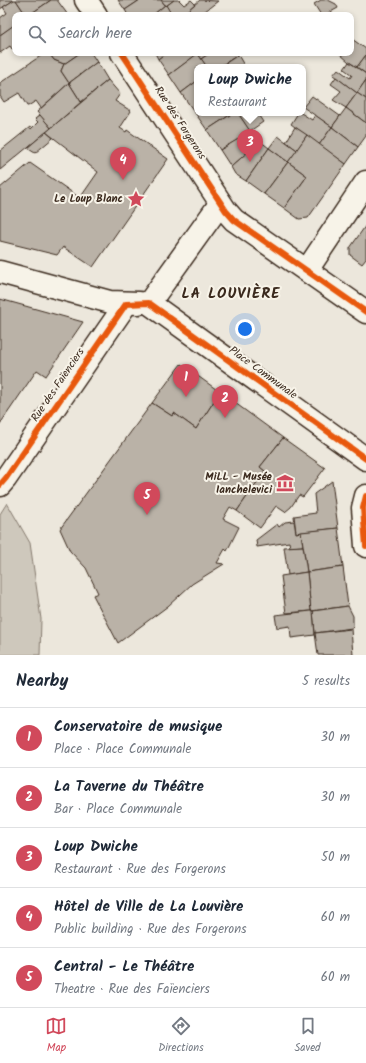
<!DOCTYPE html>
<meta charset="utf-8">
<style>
body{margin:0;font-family:Kalam,sans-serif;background:#f6f6f7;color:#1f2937}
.you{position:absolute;left:245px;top:329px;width:14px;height:14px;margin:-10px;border:3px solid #fff;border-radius:50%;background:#1a73e8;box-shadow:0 0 0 6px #1a73e833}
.badge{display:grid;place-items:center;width:26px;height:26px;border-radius:50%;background:#d1495b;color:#fff;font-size:13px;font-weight:700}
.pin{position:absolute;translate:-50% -33px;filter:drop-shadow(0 1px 2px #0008)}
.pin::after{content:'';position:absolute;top:21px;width:14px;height:12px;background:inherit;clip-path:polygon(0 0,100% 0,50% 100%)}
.popup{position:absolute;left:194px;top:64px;width:112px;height:52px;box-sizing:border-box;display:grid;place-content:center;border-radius:8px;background:#fff;filter:drop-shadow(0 1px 3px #0005);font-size:13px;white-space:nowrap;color:#747a83}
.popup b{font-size:15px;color:#1f2937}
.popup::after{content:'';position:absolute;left:50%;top:100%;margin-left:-8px;border:8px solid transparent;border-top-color:#fff}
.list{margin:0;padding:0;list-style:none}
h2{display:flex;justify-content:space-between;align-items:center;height:52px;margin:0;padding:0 16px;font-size:17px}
h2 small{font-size:13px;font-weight:400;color:#747a83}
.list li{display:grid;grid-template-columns:26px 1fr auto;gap:12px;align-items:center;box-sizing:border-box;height:60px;padding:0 16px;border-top:1px solid #e0e1e3}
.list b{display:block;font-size:15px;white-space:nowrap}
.list p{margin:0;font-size:13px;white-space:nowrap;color:#747a83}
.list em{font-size:13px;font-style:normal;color:#747a83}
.icon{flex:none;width:22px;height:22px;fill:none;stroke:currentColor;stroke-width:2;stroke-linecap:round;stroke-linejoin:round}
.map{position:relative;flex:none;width:366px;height:655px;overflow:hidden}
.search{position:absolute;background:#fff;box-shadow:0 2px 6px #0003;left:12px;right:12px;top:12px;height:44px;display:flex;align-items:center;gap:10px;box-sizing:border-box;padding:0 14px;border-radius:8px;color:#747a83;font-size:15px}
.sheet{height:352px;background:#fff}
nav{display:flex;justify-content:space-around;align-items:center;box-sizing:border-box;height:56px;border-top:1px solid #e0e1e3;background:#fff;font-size:11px;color:#747a83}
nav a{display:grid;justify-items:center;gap:2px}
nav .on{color:#d1495b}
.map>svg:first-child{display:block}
</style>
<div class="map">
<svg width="366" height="655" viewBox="0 0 366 655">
<rect width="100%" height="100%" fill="#ece7dc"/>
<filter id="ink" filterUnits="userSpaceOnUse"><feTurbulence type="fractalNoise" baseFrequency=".025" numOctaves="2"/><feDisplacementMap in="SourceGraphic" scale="8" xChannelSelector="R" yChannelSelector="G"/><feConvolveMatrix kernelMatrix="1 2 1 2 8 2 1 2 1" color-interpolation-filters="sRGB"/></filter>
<g filter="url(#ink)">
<path fill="#cec8bc" stroke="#84796d" d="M 7,503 L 30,543 L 41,619 L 40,655 L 0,655 L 0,514 Z"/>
<g fill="#bab2a7" stroke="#3b2a1e">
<path d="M 0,0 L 14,0 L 0,9 Z"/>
<path d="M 14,0 L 16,0 L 26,15 L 15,15 L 15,25 L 0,35 L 0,18 L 7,13 L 3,7 Z"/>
<path d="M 16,0 L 51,0 L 29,15 L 26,15 Z"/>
<path d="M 51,0 L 57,0 L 68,15 L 29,15 Z"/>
<path d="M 118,0 L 140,0 L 125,10 Z"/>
<path d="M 140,0 L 161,0 L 165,5 L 153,15 L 128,15 L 125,10 Z"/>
<path d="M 161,0 L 174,0 L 166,6 Z"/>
<path d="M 174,0 L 179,0 L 184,5 L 191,0 L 195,4 L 182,15 L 172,15 L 166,6 Z"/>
<path d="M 200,0 L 218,1 L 200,15 L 182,15 Z"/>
<path d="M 321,0 L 328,0 L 336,4 L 338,8 L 325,15 L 321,15 L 314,4 Z"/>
<path d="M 166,5 L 172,15 L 153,15 L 165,5 Z"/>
<path d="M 14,25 L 15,48 L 12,49 L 10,46 L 0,53 L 0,35 Z"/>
<path d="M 352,39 L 366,49 L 366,55 L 357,67 L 349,62 L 340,54 L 351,53 Z"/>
<path d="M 45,53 L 49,53 L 54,60 L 64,64 L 61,71 L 69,83 L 41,108 L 36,101 L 28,106 L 27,106 L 19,93 L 4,102 L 0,96 L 0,83 Z"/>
<path d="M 49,53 L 80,53 L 64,64 L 54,60 Z"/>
<path d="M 80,53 L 91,53 L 97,62 L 69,83 L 61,71 L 64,64 Z"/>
<path d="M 155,53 L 166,53 L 158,59 Z"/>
<path d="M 166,53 L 195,53 L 196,55 L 169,75 L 158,59 Z"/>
<path d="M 199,53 L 210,53 L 201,59 L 198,54 Z"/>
<path d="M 210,53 L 237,53 L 238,55 L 219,67 L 207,67 L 201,59 Z"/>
<path d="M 197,54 L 198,54 L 207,67 L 197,67 L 197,81 L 181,93 L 169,75 Z"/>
<path d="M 238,55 L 245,67 L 219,67 L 226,63 Z"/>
<path d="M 366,55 L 366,74 L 357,67 Z"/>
<path d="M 97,62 L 108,80 L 81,102 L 69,83 Z"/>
<path d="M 349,62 L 366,74 L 366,80 L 357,93 L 333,75 L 338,69 L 350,78 L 352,75 L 344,69 Z"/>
<path d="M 336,77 L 357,93 L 346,108 L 333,100 L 341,91 L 331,84 Z"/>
<path d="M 108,80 L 120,94 L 115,101 L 131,111 L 120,128 L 126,132 L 127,130 L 168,159 L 93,267 L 63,247 L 57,255 L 0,241 L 0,188 L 30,163 L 80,198 L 98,172 L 46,132 Z"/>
<path d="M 366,80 L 366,99 L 357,93 Z"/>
<path d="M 197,81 L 197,107 L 193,110 L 181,93 Z"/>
<path d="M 69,83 L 81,102 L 51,128 L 37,112 Z"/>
<path d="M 357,93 L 366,99 L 366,123 L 346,108 Z"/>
<path d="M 312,96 L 340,116 L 332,127 L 303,107 Z"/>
<path d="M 197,107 L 197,113 L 233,113 L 207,130 L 193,110 Z"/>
<path d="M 346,108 L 366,123 L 366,136 L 358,147 L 332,127 Z"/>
<path d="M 233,113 L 238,113 L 251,132 L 220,150 L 207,130 Z"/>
<path d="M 238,113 L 257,113 L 263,122 L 250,131 Z"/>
<path d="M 298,113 L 301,113 L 312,120 L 315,115 L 332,127 L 319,145 L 291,124 Z"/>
<path d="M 40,115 L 51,128 L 0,170 L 0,151 L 30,127 L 31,129 L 38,122 L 35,119 Z"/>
<path d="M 295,127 L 307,135 L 297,150 L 286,142 Z"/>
<path d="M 332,127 L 358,147 L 346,164 L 319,145 Z"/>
<path d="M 46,132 L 53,138 L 35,153 L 27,148 Z"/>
<path d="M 250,132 L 260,141 L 231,167 L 220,150 Z"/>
<path d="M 307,135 L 346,164 L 308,218 L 299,219 L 284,208 L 307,176 L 288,162 Z"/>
<path d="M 278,136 L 297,150 L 288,162 L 269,148 Z"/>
<path d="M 260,141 L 269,148 L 246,181 L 235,174 L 231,167 Z"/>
<path d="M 269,148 L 288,162 L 264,194 L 246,181 Z"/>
<path d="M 288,162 L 307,176 L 284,208 L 264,194 Z"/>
<path d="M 366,225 L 366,259 L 362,264 L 350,255 L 350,248 Z"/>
<path d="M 0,299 L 83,322 L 46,376 L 37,370 L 0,424 Z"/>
<path d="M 181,364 L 220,392 L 196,429 L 174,413 L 172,416 L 152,403 Z"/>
<path d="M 220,392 L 283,438 L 260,467 L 265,471 L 237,511 L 230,507 L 223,519 L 239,527 L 227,551 L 225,549 L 217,563 L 224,564 L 192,584 L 168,606 L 118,643 L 93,595 L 98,593 L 86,568 L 70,551 L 60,529 L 152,403 L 172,416 L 174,413 L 196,429 Z"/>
<path d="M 283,438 L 325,468 L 303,497 L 299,495 L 291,507 L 285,512 L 276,506 L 260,528 L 237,511 L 265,471 L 260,467 Z"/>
<path d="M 332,481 L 338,528 L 296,533 L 294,516 L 316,513 L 314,494 Z"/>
<path d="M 294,521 L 296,533 L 301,532 L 303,546 L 290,547 L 289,542 L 257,547 L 256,540 L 277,524 L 279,527 L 285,522 Z"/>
<path d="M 338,528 L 343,567 L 307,572 L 301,532 Z"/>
<path d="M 303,546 L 307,572 L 288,575 L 284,547 Z"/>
<path d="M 343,567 L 348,606 L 311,611 L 307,572 Z"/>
<path d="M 307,572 L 311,611 L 286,613 L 281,576 Z"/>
<path d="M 348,606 L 353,616 L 353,625 L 352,628 L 315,633 L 313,611 Z"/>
<path d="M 311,611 L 313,611 L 315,635 L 291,638 L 290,626 L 277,628 L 275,615 Z"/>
<path d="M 351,629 L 353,655 L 318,655 L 315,633 Z"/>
</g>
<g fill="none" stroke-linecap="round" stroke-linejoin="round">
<g stroke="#3b2a1e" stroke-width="25">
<g id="street">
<path d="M 86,0 L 96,15"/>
<path d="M 122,53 L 226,211 L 234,220 L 366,312"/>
<path d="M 307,270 L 366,182"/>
<path d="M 0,272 L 110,302 L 139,303"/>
<path d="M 149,303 L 366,459"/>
<path d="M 149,303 L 220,204"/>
<path d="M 0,485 L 6,478 L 126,304"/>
<path d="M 366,496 L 363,508 L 366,546"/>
</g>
</g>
<use href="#street" stroke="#f7f3e8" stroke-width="22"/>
<g stroke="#f7f3e8" stroke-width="8">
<g id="cycleway">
<path d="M 122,53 L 226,211 L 234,220 L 366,312"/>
<path d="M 0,485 L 6,478 L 126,304 L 149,303 L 366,459"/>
<path d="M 366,496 L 363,508 L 366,546"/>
</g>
</g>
<use href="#cycleway" stroke="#e8590c" stroke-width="6"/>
</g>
</g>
<defs>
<g id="sight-bare" transform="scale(1.38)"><path d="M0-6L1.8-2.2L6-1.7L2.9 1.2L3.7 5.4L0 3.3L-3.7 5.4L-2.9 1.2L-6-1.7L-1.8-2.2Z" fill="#d1495b" stroke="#f7f3e8" stroke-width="2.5" paint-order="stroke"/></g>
<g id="museum-bare" transform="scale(1.38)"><path d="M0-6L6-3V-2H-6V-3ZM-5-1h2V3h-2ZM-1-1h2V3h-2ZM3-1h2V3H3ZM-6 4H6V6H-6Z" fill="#d1495b" stroke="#f7f3e8" stroke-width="2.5" paint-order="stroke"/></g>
</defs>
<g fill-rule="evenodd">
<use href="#sight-bare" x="136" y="199"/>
<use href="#museum-bare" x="285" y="483"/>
</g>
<g text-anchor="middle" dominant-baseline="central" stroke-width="4" stroke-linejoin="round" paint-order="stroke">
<g font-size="11" fill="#3b2a1e" stroke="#f7f3e8">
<text transform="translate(180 123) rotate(57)">Rue des Forgerons</text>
<text transform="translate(263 373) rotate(36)">Place Communale</text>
<text transform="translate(58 385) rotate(-56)">Rue des Faïenciers</text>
</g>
<g font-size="11" font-weight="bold" fill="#3b2a1e" stroke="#f7f3e8" text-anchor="end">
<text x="123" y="199">Le Loup Blanc</text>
<text x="272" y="477">MiLL - Musée<tspan x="272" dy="13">Ianchelevici</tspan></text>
</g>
<g font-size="15" font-weight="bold" letter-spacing="1" fill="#3b2a1e" stroke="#f7f3e8">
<text x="231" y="294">LA LOUVIÈRE</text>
</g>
</g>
</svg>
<div class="you"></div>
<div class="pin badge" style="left:186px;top:397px">1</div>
<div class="pin badge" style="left:225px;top:418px">2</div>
<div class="pin badge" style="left:250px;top:162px">3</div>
<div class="popup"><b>Loup Dwiche</b>Restaurant</div>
<div class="pin badge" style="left:123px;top:180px">4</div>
<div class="pin badge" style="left:147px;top:515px">5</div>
<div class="search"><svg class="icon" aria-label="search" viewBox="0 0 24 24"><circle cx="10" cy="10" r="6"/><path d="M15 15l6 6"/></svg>Search here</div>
</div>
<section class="sheet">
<h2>Nearby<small>5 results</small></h2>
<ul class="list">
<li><span class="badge">1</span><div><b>Conservatoire de musique</b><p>Place · Place Communale</p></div><em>30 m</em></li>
<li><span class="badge">2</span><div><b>La Taverne du Théâtre</b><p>Bar · Place Communale</p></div><em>30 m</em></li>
<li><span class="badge">3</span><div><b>Loup Dwiche</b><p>Restaurant · Rue des Forgerons</p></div><em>50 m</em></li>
<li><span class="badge">4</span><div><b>Hôtel de Ville de La Louvière</b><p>Public building · Rue des Forgerons</p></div><em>60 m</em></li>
<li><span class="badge">5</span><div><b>Central - Le Théâtre</b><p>Theatre · Rue des Faïenciers</p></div><em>60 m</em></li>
</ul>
</section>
<nav>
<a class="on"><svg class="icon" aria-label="map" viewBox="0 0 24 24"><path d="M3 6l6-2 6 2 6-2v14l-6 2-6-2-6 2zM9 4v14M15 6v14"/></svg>Map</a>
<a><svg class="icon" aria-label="directions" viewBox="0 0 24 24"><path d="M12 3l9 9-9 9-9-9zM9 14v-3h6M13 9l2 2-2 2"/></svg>Directions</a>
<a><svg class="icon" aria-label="saved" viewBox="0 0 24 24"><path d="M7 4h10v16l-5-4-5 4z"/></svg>Saved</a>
</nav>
